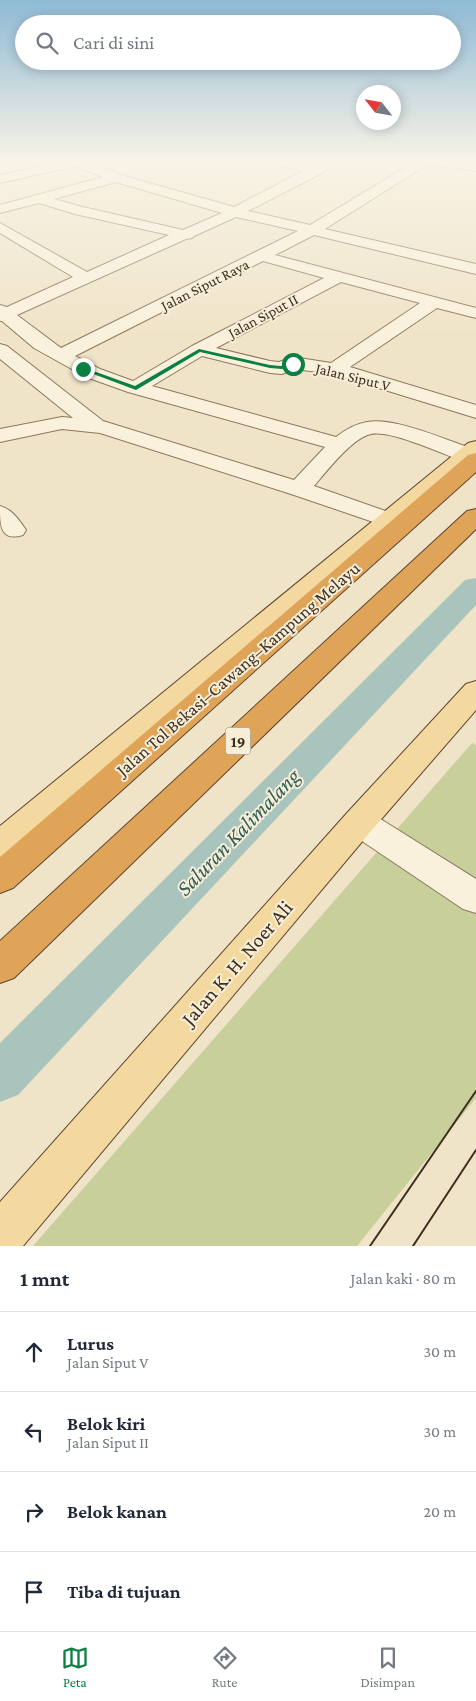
<!DOCTYPE html>
<html lang="id">
<meta charset="utf-8">
<style>
body{margin:0;font-family:"Crimson Pro",serif;background:#f2f2f3;color:#1f2937}
.compass{position:absolute;left:356px;top:85px;width:45px;height:45px;border-radius:50%;background:#fff;box-shadow:0 2px 12px #0003;rotate:301deg}
.stop{position:absolute;width:15px;height:15px;margin:-11px;border:4px solid #0b8043;border-radius:50%;background:#fff}
.stop.end{background:#0b8043;border-color:#fff;box-shadow:0 1px 5px #0008}
.list{margin:0;padding:0;list-style:none}
h2{display:flex;justify-content:space-between;align-items:center;height:65px;margin:0;padding:0 20px;font-size:21px}
h2 small{font-size:16px;font-weight:400;color:#747a83}
.list li{display:grid;grid-template-columns:32px 1fr auto;gap:15px;align-items:center;box-sizing:border-box;height:80px;padding:0 20px;border-top:1px solid #e0e1e3}
.list b{display:block;font-size:19px;white-space:nowrap}
.list p{margin:0;font-size:16px;white-space:nowrap;color:#747a83}
.list em{font-size:16px;font-style:normal;color:#747a83}
.icon{flex:none;width:28px;height:28px;fill:none;stroke:currentColor;stroke-width:2;stroke-linecap:round;stroke-linejoin:round}
.map{position:relative;flex:none;width:476px;height:1246px;overflow:hidden}
.search{position:absolute;background:#fff;box-shadow:0 2px 12px #0003;left:15px;right:15px;top:15px;height:55px;display:flex;align-items:center;gap:12px;box-sizing:border-box;padding:0 18px;border-radius:28px;color:#747a83;font-size:19px}
.sheet{height:385px;background:#fff}
nav{display:flex;justify-content:space-around;align-items:center;box-sizing:border-box;height:70px;border-top:1px solid #e0e1e3;background:#fff;font-size:14px;color:#747a83}
nav a{display:grid;justify-items:center;gap:2px}
nav .on{color:#0b8043}
.map>svg:first-child{display:block}
</style>
<div class="map">
<svg width="476" height="1246" viewBox="0 0 476 1246">
<rect width="100%" height="100%" fill="#f0e4c8"/>
<path fill="#c9cf9b" d="M 472,743 L 476,745 L 476,1098 L 357,1246 L 33,1246 Z"/>
<g fill="none" stroke-linecap="round" stroke-linejoin="round">
<path fill="#a9c4bc" fill-rule="evenodd" d="M 476,578 L 476,605 L 18,1095 L 0,1102 L 0,1043 L 465,580 Z"/>
<g stroke="#8d765c" stroke-width="2">
<g id="minor">
<path d="M 65,161 L 87,161 L 121,175 L 234,207 L 303,171 L 273,164 L 271,161 L 293,161 L 314,165 L 323,161 L 338,161 L 322,173 L 248,211 L 310,225 L 416,161 L 459,161 L 476,163 L 476,171 L 428,164 L 325,229 L 476,264 L 476,274 L 314,235 L 275,255 L 476,308 L 476,318 L 437,308 L 350,367 L 476,405 L 476,418 L 333,374 L 295,369 L 282,374 L 270,373 L 202,356 L 152,386 L 336,437 C 345,430 355,424 367,422 C 396,417 448,441 476,450 L 476,460 L 468,462 L 460,460 C 440,453 391,430 371,434 C 352,438 326,472 314,486 L 397,515 L 400,520 L 397,525 L 388,527 L 291,494 L 100,433 L 62,429 L 0,442 L 0,429 L 62,417 L 73,418 L 0,359 L 0,344 L 7,346 L 103,421 L 294,480 L 325,447 L 128,392 L 86,377 L 34,348 L 2,321 L 0,321 L 0,305 L 7,307 L 73,277 L 0,233 L 0,223 L 87,272 L 169,235 L 75,214 L 39,203 L 0,213 L 0,205 L 103,177 L 75,166 L 0,183 L 0,175 ZM 116,182 L 222,213 L 183,230 L 83,207 L 54,199 ZM 236,217 L 298,231 L 61,348 L 17,315 L 186,239 L 192,238 L 194,236 ZM 263,261 L 324,278 L 192,346 L 133,381 L 100,369 L 75,356 ZM 341,282 L 420,303 L 331,363 L 293,357 L 279,362 L 270,361 L 216,348 Z"/>
<path d="M 0,506 C 12,509 19,520 26,530 L 23,535 C 0,542 0,525 0,506 Z"/>
<path d="M 359,809 L 371,813 L 476,879 L 476,913 L 463,909 L 347,831 L 342,822 L 347,813 Z"/>
</g>
</g>
<g stroke="#5b4430" stroke-width="2">
<g id="major">
<path d="M 476,441 L 476,459 L 12,856 L 0,860 L 0,826 L 468,443 Z"/>
<path d="M 476,681 L 476,710 L 371,831 L 23,1246 L 0,1246 L 0,1202 L 347,813 L 466,684 Z"/>
</g>
</g>
<g stroke="#5b4430" stroke-width="2">
<g id="highway">
<path d="M 476,453 L 476,472 L 13,888 L 0,893 L 0,857 L 468,455 Z"/>
<path d="M 476,509 L 476,529 L 14,978 L 0,983 L 0,941 L 467,511 Z"/>
</g>
</g>
<use href="#minor" fill="#faf1dc" fill-rule="evenodd"/>
<use href="#major" fill="#f3d9a0" fill-rule="evenodd"/>
<use href="#highway" fill="#e0a458" fill-rule="evenodd"/>
<g stroke="#3d2e20" stroke-width="2">
<path d="M 370,1246 L 476,1091"/>
<path d="M 413,1246 L 476,1150"/>
</g>
</g>
<linearGradient id="sky" x2="0" y2="1"><stop stop-color="#8fbad6"/><stop offset="0.48" stop-color="#f8f3e6"/><stop offset="1" stop-color="#f8f3e6" stop-opacity="0"/></linearGradient>
<rect width="476" height="335" fill="url(#sky)"/>
<path fill="#0b8043" d="M 199,349 L 270,365 L 281,366 L 293,362 L 296,364 L 282,369 L 270,368 L 200,352 L 136,390 L 80,369 L 85,368 L 135,386 Z"/>
<g text-anchor="middle" dominant-baseline="central" stroke-width="4" stroke-linejoin="round" paint-order="stroke">
<g font-size="15" fill="#3d2e20" stroke="#f7eed8">
<text transform="translate(205 285) rotate(-27)">Jalan Siput Raya</text>
<text transform="translate(263 316) rotate(-28)">Jalan Siput II</text>
<text transform="translate(353 377) rotate(14)">Jalan Siput V</text>
</g>
<rect fill="#f7eed8" stroke="#756857" stroke-width="1" x="225.5" y="727.5" width="25" height="27" rx="4"/>
<g font-size="16" font-weight="bold" fill="#3d2e20">
<text x="238" y="741">19</text>
</g>
<g font-size="18" fill="#3d2e20" stroke="#f7eed8">
<text transform="translate(238 669) rotate(-41)">Jalan Tol Bekasi–Cawang–Kampung Melayu</text>
</g>
<g font-size="21" fill="#3d2e20" stroke="#f7eed8">
<text transform="translate(237 963) rotate(-49)">Jalan K. H. Noer Ali</text>
</g>
<g font-size="22" font-style="italic" fill="#2f5d5a" stroke="#f7eed8">
<text transform="translate(238 832) rotate(-46)">Saluran Kalimalang</text>
</g>
</g>
</svg>
<svg class="compass" viewBox="-18 -18 36 36"><path d="M0-13l5 13h-10z" fill="#e53935"/><path d="M0 13l5-13h-10z" fill="#747a83"/></svg>
<div class="stop" style="left:293px;top:364px"></div>
<div class="stop end" style="left:83px;top:369px"></div>
<div class="search"><svg class="icon" aria-label="search" viewBox="0 0 24 24"><circle cx="10" cy="10" r="6"/><path d="M15 15l6 6"/></svg>Cari di sini</div>
</div>
<section class="sheet">
<h2>1 mnt<small>Jalan kaki · 80 m</small></h2>
<ul class="list">
<li><svg class="icon" aria-label="ahead" viewBox="0 0 24 24"><path d="M12 20V5M6 11l6-6 6 6"/></svg><div><b>Lurus</b><p>Jalan Siput V</p></div><em>30 m</em></li>
<li><svg class="icon" aria-label="left" viewBox="0 0 24 24"><path d="M17 20v-9H6M10 6l-5 5 5 5"/></svg><div><b>Belok kiri</b><p>Jalan Siput II</p></div><em>30 m</em></li>
<li><svg class="icon" aria-label="right" viewBox="0 0 24 24"><path d="M7 20v-9h11M14 6l5 5-5 5"/></svg><div><b>Belok kanan</b></div><em>20 m</em></li>
<li><svg class="icon" aria-label="arrive" viewBox="0 0 24 24"><path d="M6 21V4h12l-3 4 3 4H6"/></svg><div><b>Tiba di tujuan</b></div></li>
</ul>
</section>
<nav>
<a class="on"><svg class="icon" aria-label="map" viewBox="0 0 24 24"><path d="M3 6l6-2 6 2 6-2v14l-6 2-6-2-6 2zM9 4v14M15 6v14"/></svg>Peta</a>
<a><svg class="icon" aria-label="directions" viewBox="0 0 24 24"><path d="M12 3l9 9-9 9-9-9zM9 14v-3h6M13 9l2 2-2 2"/></svg>Rute</a>
<a><svg class="icon" aria-label="saved" viewBox="0 0 24 24"><path d="M7 4h10v16l-5-4-5 4z"/></svg>Disimpan</a>
</nav>
